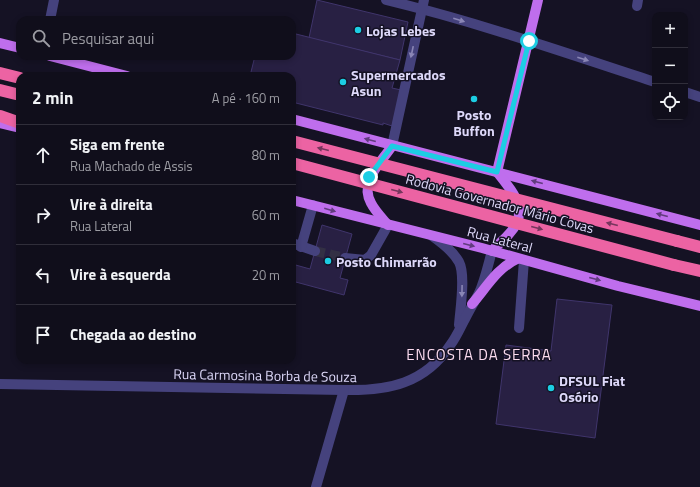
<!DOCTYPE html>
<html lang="pt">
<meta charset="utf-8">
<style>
body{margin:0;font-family:"Titillium Web",sans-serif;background:#1e1c28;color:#f1f3f6}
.controls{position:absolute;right:12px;top:12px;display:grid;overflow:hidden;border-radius:8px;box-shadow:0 2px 6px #0003}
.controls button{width:36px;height:36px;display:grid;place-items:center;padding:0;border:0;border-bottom:1px solid #302e3a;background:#100e1b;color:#f1f3f6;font:20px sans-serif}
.stop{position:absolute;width:12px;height:12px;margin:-9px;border:3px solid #1ccde3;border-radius:50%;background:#fff}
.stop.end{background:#1ccde3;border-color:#fff;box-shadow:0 1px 4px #0008}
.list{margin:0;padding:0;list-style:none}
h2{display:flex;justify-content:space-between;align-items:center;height:52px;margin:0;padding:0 16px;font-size:17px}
h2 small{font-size:13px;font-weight:400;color:#9c9ca3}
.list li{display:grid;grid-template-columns:26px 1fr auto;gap:12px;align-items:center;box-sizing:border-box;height:60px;padding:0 16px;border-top:1px solid #302e3a}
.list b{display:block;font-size:15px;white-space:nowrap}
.list p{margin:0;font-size:13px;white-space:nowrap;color:#9c9ca3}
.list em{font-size:13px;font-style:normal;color:#9c9ca3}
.icon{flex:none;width:22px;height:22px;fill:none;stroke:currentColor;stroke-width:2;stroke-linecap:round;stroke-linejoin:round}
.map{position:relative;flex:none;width:700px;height:487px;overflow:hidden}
.search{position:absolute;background:#100e1b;box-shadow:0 2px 6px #0003;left:16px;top:16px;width:280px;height:44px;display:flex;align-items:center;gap:10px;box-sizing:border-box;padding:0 14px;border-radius:12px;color:#9c9ca3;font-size:15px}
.panel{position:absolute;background:#100e1b;box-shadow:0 2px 6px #0003;left:16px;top:72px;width:280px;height:292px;border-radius:12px}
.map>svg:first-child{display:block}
</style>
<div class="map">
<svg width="700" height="487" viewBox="0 0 700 487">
<rect width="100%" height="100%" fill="#151224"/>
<g fill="#282043" stroke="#40356c">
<path d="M 317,0 L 408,22 L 400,60 L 309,38 Z"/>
<path d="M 292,33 L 400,60 L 392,88 L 401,90 L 392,126 L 383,123 L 383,125 L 292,102 L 292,76 L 250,76 L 255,56 L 292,56 Z"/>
<path d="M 322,225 L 352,234 L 340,278 L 348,280 L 344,295 L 292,281 L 292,264 L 310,269 Z"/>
<path d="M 557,299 L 612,305 L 595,438 L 496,424 L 506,345 L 551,351 Z"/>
</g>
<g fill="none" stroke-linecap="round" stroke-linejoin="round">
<path stroke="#333044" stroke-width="10" stroke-dasharray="10 5" stroke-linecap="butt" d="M 315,251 L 345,258"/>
<g stroke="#45427d" stroke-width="10">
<path d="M 386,0 C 477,22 566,53 655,82"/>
<path d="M 637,6 L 638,0"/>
<path d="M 50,20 L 54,0"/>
<path d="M 685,92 L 700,97"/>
<path d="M 392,146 L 424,0"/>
<path d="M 432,236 C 442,243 453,251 459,262 C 466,275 460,310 459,325"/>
<path d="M 292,243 L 315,251"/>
<path d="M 301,247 L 313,205"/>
<path d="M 345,258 L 365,260 L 371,255 L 388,225"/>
<path d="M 519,328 L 524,260"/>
<path d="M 0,384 L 344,390 C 388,391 425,384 451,344 C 457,336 461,326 466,317 C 470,309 475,301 479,293 C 485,280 488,265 492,251"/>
<path d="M 316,487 L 344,390"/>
</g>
<g stroke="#bf6eed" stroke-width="10">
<path d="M 0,43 L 20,48"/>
<path d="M 50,56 L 127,76"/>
<path d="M 292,119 C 428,155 564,189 700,225"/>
<path d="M 0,123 L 20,128"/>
<path d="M 292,200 L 482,248 L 618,286 L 700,306"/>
<path d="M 388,225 C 382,218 375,211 371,203 C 359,181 381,163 392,146"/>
<path d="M 492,251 C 497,245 504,240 509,234 C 531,211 513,192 497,172 L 538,0"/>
<path d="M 472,304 C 486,288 497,268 517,259"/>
</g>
<g stroke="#ec63a3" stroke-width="12">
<path d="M 0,73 L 20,78"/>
<path d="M 0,90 L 20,95"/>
<path d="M 0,116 L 20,123"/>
<path d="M 677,241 L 700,247"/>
<path d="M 674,265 L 700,271"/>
</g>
<g stroke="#ec63a3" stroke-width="12">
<path d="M 292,141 L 677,241"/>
<path d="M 292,163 L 674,265"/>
</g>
</g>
<defs><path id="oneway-solid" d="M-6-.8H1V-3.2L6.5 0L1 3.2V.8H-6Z"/></defs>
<g fill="#8a86b5">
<use href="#oneway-solid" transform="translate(459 20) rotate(17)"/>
<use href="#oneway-solid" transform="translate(412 52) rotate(102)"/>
<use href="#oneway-solid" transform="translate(583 59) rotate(18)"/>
<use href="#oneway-solid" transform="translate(462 291) rotate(91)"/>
</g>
<g fill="#613b7e">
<use href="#oneway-solid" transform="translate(370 140) rotate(-165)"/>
<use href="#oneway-solid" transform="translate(537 182) rotate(-165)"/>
<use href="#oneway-solid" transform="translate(330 210) rotate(16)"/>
<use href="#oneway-solid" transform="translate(662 215) rotate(-165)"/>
<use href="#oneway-solid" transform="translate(469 245) rotate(14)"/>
<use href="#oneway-solid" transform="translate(595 279) rotate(15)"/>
</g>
<g fill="#76365d">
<use href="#oneway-solid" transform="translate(323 149) rotate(-166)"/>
<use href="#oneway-solid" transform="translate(397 191) rotate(15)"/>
<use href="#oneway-solid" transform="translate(612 224) rotate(-166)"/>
<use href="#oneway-solid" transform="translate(537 228) rotate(15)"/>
</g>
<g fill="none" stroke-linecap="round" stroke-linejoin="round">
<path stroke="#1ccde3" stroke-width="5" d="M 369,177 L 392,146 L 497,172 L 529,41"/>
</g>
<g fill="#1ccde3" stroke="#151224" stroke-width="1.5">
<circle cx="358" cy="30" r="4"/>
<circle cx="343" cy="82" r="4"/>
<circle cx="474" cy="99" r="4"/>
<circle cx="328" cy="261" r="4"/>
<circle cx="551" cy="388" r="4"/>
</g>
<g text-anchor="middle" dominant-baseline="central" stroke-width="3" stroke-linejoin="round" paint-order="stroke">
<g font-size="14" font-weight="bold" fill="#ded9fa" stroke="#151224" text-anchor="start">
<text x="366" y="30">Lojas Lebes</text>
<text x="351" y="74">Supermercados<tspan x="351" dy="16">Asun</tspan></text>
<text x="474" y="114" text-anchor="middle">Posto<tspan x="474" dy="16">Buffon</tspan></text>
<text x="336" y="261">Posto Chimarrão</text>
<text x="559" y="380">DFSUL Fiat<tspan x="559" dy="16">Osório</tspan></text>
</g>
<g font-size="14" fill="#ded9fa" stroke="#151224">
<text transform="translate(500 203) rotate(15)">Rodovia Governador Mário Covas</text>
<text transform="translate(500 239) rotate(15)">Rua Lateral</text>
<text transform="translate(265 375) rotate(1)">Rua Carmosina Borba de Souza</text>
</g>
<g font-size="15" letter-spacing="1" fill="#fbdbef" stroke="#151224">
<text x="479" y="354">ENCOSTA DA SERRA</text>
</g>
</g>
</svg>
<div class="controls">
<button>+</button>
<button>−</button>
<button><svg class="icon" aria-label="locate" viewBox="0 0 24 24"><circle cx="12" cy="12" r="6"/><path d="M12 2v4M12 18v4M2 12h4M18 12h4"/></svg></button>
</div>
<div class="stop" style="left:529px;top:41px"></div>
<div class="stop end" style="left:369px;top:177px"></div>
<div class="search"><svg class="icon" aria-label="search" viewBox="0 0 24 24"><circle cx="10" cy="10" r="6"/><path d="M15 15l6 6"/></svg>Pesquisar aqui</div>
<section class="panel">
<h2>2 min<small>A pé · 160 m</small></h2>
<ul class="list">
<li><svg class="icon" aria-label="ahead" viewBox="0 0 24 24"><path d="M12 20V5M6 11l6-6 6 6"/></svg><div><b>Siga em frente</b><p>Rua Machado de Assis</p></div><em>80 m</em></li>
<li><svg class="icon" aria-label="right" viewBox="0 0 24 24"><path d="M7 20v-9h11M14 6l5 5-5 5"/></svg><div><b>Vire à direita</b><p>Rua Lateral</p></div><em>60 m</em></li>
<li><svg class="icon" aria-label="left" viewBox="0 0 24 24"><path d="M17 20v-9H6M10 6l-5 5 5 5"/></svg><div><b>Vire à esquerda</b></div><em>20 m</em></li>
<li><svg class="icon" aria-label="arrive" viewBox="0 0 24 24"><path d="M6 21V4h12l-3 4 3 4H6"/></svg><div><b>Chegada ao destino</b></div></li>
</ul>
</section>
</div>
